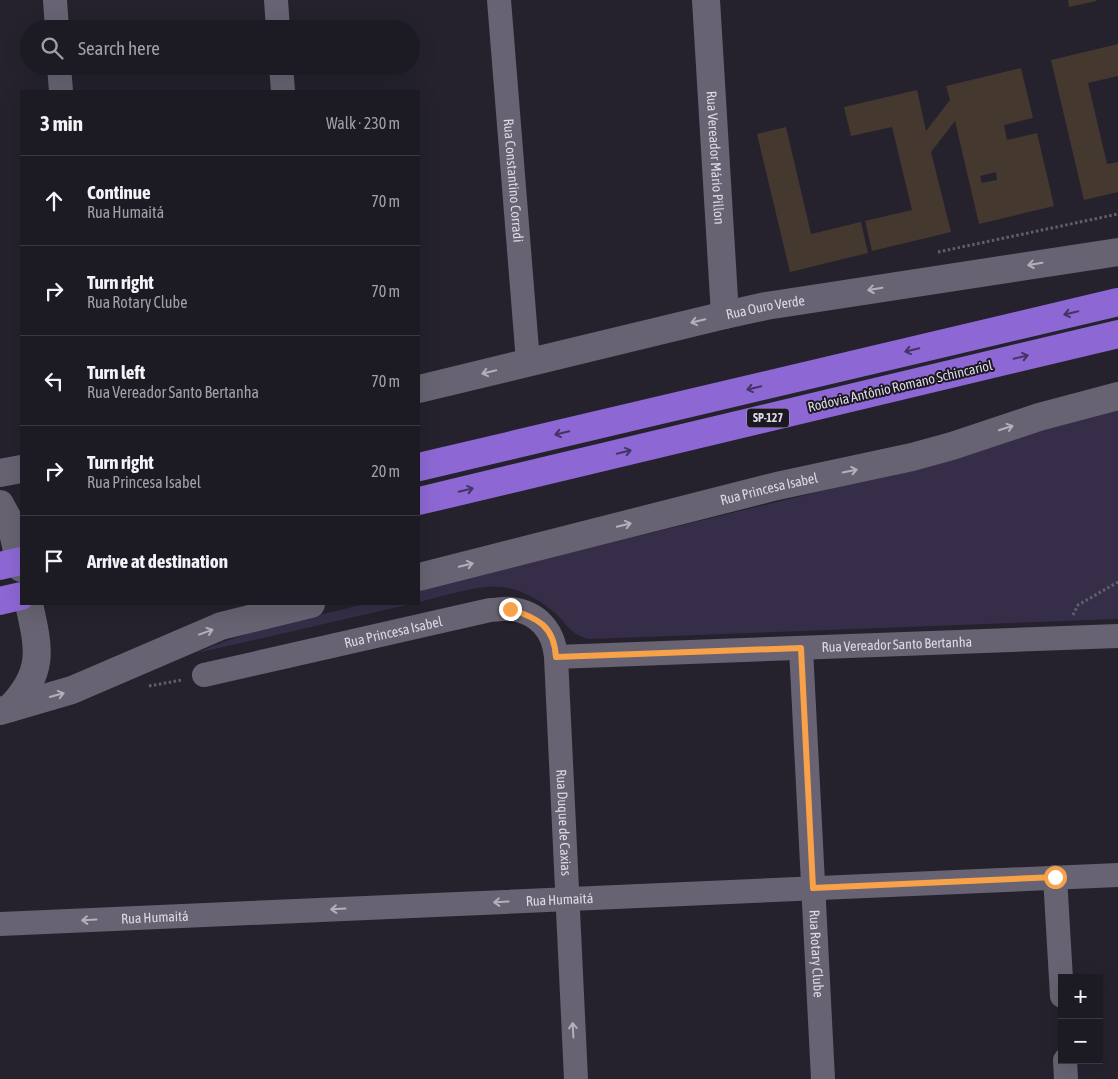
<!DOCTYPE html>
<meta charset="utf-8">
<style>
body{margin:0;font-family:"Asap Condensed",sans-serif;background:#29272f;color:#f1f3f6}
.controls{position:absolute;right:15px;bottom:15px;display:grid;overflow:hidden;border-radius:0px;box-shadow:0 5px 20px #0002}
.controls button{width:45px;height:45px;display:grid;place-items:center;padding:0;border:0;border-bottom:1px solid #3a3840;background:#1c1a22;color:#f1f3f6;font:25px sans-serif}
.stop{position:absolute;width:15px;height:15px;margin:-11px;border:4px solid #f7a149;border-radius:50%;background:#fff}
.stop.end{background:#f7a149;border-color:#fff;box-shadow:0 1px 5px #0008}
.list{margin:0;padding:0;list-style:none}
h2{display:flex;justify-content:space-between;align-items:center;height:65px;margin:0;padding:0 20px;font-size:21px}
h2 small{font-size:16px;font-weight:400;color:#a0a1a5}
.list li{display:grid;grid-template-columns:32px 1fr auto;gap:15px;align-items:center;box-sizing:border-box;height:90px;padding:0 20px;border-top:1px solid #3a3840}
.list b{display:block;font-size:19px;white-space:nowrap}
.list p{margin:0;font-size:16px;white-space:nowrap;color:#a0a1a5}
.list em{font-size:16px;font-style:normal;color:#a0a1a5}
.icon{flex:none;width:28px;height:28px;fill:none;stroke:currentColor;stroke-width:2;stroke-linecap:round;stroke-linejoin:round}
.map{position:relative;flex:none;width:1118px;height:1079px;overflow:hidden}
.search{position:absolute;background:#1c1a22;box-shadow:0 5px 20px #0002;left:20px;top:20px;width:400px;height:55px;display:flex;align-items:center;gap:12px;box-sizing:border-box;padding:0 18px;border-radius:28px;color:#a0a1a5;font-size:19px}
.panel{position:absolute;background:#1c1a22;box-shadow:0 5px 20px #0002;left:20px;top:90px;width:400px;height:515px;border-radius:0px}
.map>svg:first-child{display:block}
</style>
<div class="map">
<svg width="1118" height="1079" viewBox="0 0 1118 1079">
<rect width="100%" height="100%" fill="#25222e"/>
<g fill="#362e48">
<path d="M 1118,408 L 1118,619 L 589,639 C 566,633 567,621 550,609 C 533,595 509,584 486,587 C 465,589 440,597 419,602 L 419,590 L 915,468 L 1043,428 Z"/>
<path d="M 365,604 L 411,604 L 197,653 C 250,629 308,618 365,604 Z"/>
</g>
<g fill="#45392f" fill-rule="evenodd">
<path d="M 1068,0 L 1096,0 L 1096,1 L 1069,7 Z"/>
<path d="M 1118,44 L 1118,76 L 1088,83 L 1107,164 L 1118,162 L 1118,192 L 1084,200 L 1051,60 Z"/>
<path d="M 1021,68 L 1033,118 L 1004,125 L 1007,140 L 1037,133 L 1054,206 L 979,224 L 955,121 L 931,152 L 951,232 L 872,251 L 865,221 L 912,210 L 892,127 L 851,136 L 844,107 L 917,90 L 926,131 L 950,100 L 946,86 ZM 996,172 L 997,180 L 982,183 L 980,176 Z"/>
<path d="M 786,127 L 811,234 L 861,222 L 868,253 L 790,272 L 757,134 Z"/>
</g>
<g fill="none" stroke-linecap="round" stroke-linejoin="round">
<g stroke="#615f6a" stroke-width="3" stroke-dasharray="2.5 2.5" stroke-linecap="butt">
<path d="M 938,252 L 1118,214"/>
<path d="M 1073,615 L 1078,605 L 1118,582"/>
<path d="M 149,686 L 182,680"/>
</g>
<g stroke="#676372" stroke-width="24">
<path d="M 55,0 L 57,29"/>
<path d="M 276,0 L 278,29"/>
<path id="s1" d="M 499,0 L 528,362"/>
<path d="M 59,66 L 61,91"/>
<path d="M 281,66 L 283,91"/>
<path id="s2" d="M 801,648 L 823,1079"/>
<path id="s3" d="M 556,657 L 1118,636"/>
<path id="s4" d="M 204,675 L 490,610 C 497,610 504,608 511,609 C 538,612 554,631 556,657 L 576,1079"/>
<path d="M 1055,877 L 1062,996"/>
<path id="s5" d="M 0,924 L 1118,875"/>
<path d="M 1065,1060 L 1066,1079"/>
</g>
<g stroke="#676372" stroke-width="28">
<path id="s6" d="M 706,0 L 725,315"/>
<path id="s7" d="M 419,389 L 725,315 L 766,306 L 1118,252"/>
<path d="M 0,473 L 21,469"/>
<path d="M 0,504 L 11,524 L 21,568"/>
<path id="s8" d="M 419,577 L 777,486 L 912,457 L 952,446 L 1039,417 L 1118,396"/>
<path d="M 10,708 C 45,672 39,649 29,604"/>
<path d="M 0,711 L 72,690 L 221,626 L 311,604"/>
</g>
<g stroke="#8d68d4" stroke-width="28">
<path d="M 419,467 L 1118,302"/>
<path d="M 419,501 L 1118,334"/>
<path d="M 0,566 L 21,561"/>
<path d="M 0,601 L 21,596"/>
</g>
</g>
<defs><path id="oneway-shaft" d="M-6 0H5M1.5-3L5.5 0L1.5 3" fill="none" stroke-width="1.6" stroke-linecap="round" stroke-linejoin="round" transform="scale(1.25)"/></defs>
<g stroke="#b3b0bb">
<use href="#oneway-shaft" transform="translate(1035 264) rotate(171)"/>
<use href="#oneway-shaft" transform="translate(875 289) rotate(171)"/>
<use href="#oneway-shaft" transform="translate(698 321) rotate(166)"/>
<use href="#oneway-shaft" transform="translate(489 372) rotate(166)"/>
<use href="#oneway-shaft" transform="translate(1006 428) rotate(-18)"/>
<use href="#oneway-shaft" transform="translate(850 471) rotate(-12)"/>
<use href="#oneway-shaft" transform="translate(624 525) rotate(-14)"/>
<use href="#oneway-shaft" transform="translate(466 565) rotate(-14)"/>
<use href="#oneway-shaft" transform="translate(206 632) rotate(-20)"/>
<use href="#oneway-shaft" transform="translate(57 695) rotate(-16)"/>
<use href="#oneway-shaft" transform="translate(501 902) rotate(177)"/>
<use href="#oneway-shaft" transform="translate(338 909) rotate(177)"/>
<use href="#oneway-shaft" transform="translate(89 920) rotate(177)"/>
<use href="#oneway-shaft" transform="translate(573 1030) rotate(-93)"/>
</g>
<g stroke="#433462">
<use href="#oneway-shaft" transform="translate(1071 313) rotate(167)"/>
<use href="#oneway-shaft" transform="translate(912 350) rotate(167)"/>
<use href="#oneway-shaft" transform="translate(1021 357) rotate(-13)"/>
<use href="#oneway-shaft" transform="translate(754 388) rotate(167)"/>
<use href="#oneway-shaft" transform="translate(562 433) rotate(167)"/>
<use href="#oneway-shaft" transform="translate(624 452) rotate(-13)"/>
<use href="#oneway-shaft" transform="translate(466 490) rotate(-13)"/>
</g>
<g fill="none" stroke-linecap="round" stroke-linejoin="round">
<path stroke="#f7a149" stroke-width="6" d="M 510,609 C 538,618 554,626 556,657 L 801,648 L 813,888 L 1055,877"/>
</g>
<g text-anchor="middle" dominant-baseline="central" stroke-width="4" stroke-linejoin="round" paint-order="stroke">
<rect fill="#1b1824" stroke="#a2a0aa" stroke-width="1" x="747" y="408.5" width="42" height="19" rx="4"/>
<g font-size="12" font-weight="bold" fill="#dcdae3">
<text x="768" y="418">SP-127</text>
</g>
<g font-size="14" fill="#dcdae3" stroke="#1b1824">
<text stroke="none"><textPath href="#s6" startOffset="158">Rua Vereador Mário Pillon</textPath></text>
<text stroke="none"><textPath href="#s1" startOffset="181">Rua Constantino Corradi</textPath></text>
<text stroke="none"><textPath href="#s7" startOffset="356">Rua Ouro Verde</textPath></text>
<text transform="translate(900 386) rotate(-13)">Rodovia Antônio Romano Schincariol</text>
<text stroke="none"><textPath href="#s8" startOffset="361">Rua Princesa Isabel</textPath></text>
<text stroke="none"><textPath href="#s4" startOffset="194">Rua Princesa Isabel</textPath></text>
<text stroke="none"><textPath href="#s3" startOffset="341">Rua Vereador Santo Bertanha</textPath></text>
<text stroke="none"><textPath href="#s4" startOffset="552">Rua Duque de Caxias</textPath></text>
<text stroke="none"><textPath href="#s5" startOffset="560">Rua Humaitá</textPath></text>
<text stroke="none"><textPath href="#s5" startOffset="155">Rua Humaitá</textPath></text>
<text stroke="none"><textPath href="#s2" startOffset="306">Rua Rotary Clube</textPath></text>
</g>
</g>
</svg>
<div class="controls">
<button>+</button>
<button>−</button>
</div>
<div class="stop" style="left:1055px;top:877px"></div>
<div class="stop end" style="left:510px;top:609px"></div>
<div class="search"><svg class="icon" aria-label="search" viewBox="0 0 24 24"><circle cx="10" cy="10" r="6"/><path d="M15 15l6 6"/></svg>Search here</div>
<section class="panel">
<h2>3 min<small>Walk · 230 m</small></h2>
<ul class="list">
<li><svg class="icon" aria-label="ahead" viewBox="0 0 24 24"><path d="M12 20V5M6 11l6-6 6 6"/></svg><div><b>Continue</b><p>Rua Humaitá</p></div><em>70 m</em></li>
<li><svg class="icon" aria-label="right" viewBox="0 0 24 24"><path d="M7 20v-9h11M14 6l5 5-5 5"/></svg><div><b>Turn right</b><p>Rua Rotary Clube</p></div><em>70 m</em></li>
<li><svg class="icon" aria-label="left" viewBox="0 0 24 24"><path d="M17 20v-9H6M10 6l-5 5 5 5"/></svg><div><b>Turn left</b><p>Rua Vereador Santo Bertanha</p></div><em>70 m</em></li>
<li><svg class="icon" aria-label="right" viewBox="0 0 24 24"><path d="M7 20v-9h11M14 6l5 5-5 5"/></svg><div><b>Turn right</b><p>Rua Princesa Isabel</p></div><em>20 m</em></li>
<li><svg class="icon" aria-label="arrive" viewBox="0 0 24 24"><path d="M6 21V4h12l-3 4 3 4H6"/></svg><div><b>Arrive at destination</b></div></li>
</ul>
</section>
</div>
